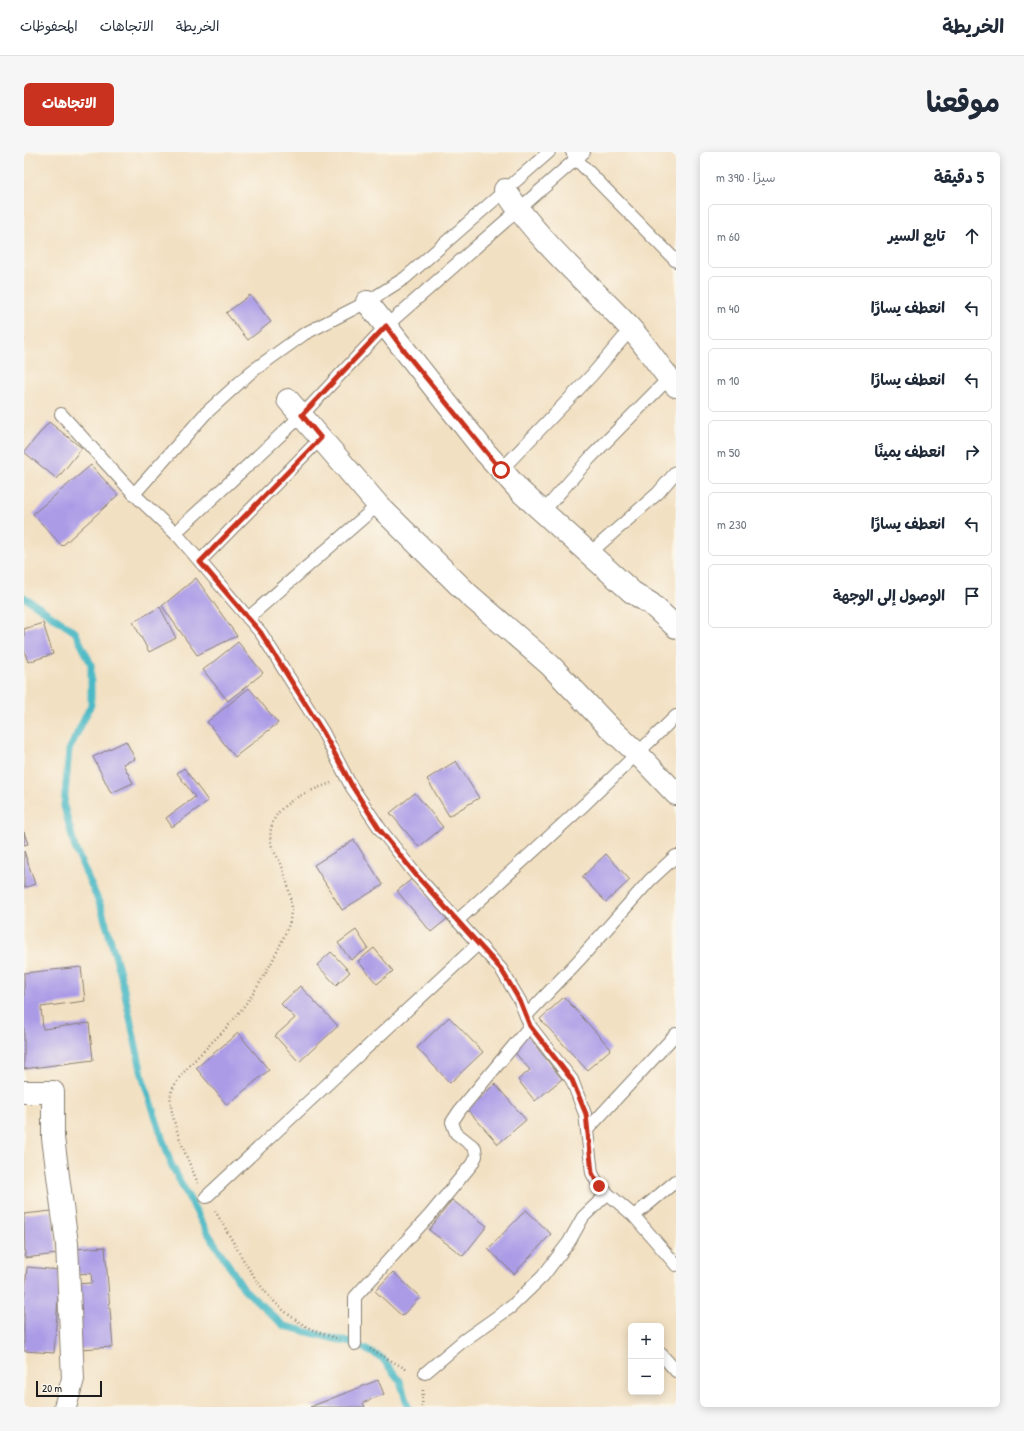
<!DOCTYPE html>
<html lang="ar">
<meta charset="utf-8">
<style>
body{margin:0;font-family:"Patrick Hand","Playpen Sans Arabic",sans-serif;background:#f6f6f7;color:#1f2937;direction:rtl}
.controls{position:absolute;right:12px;bottom:12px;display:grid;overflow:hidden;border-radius:6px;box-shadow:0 2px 10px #0003}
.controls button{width:36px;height:36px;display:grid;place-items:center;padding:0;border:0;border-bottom:1px solid #e0e1e3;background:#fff;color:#1f2937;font:20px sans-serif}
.scale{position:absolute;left:12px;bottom:10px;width:66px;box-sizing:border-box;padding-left:4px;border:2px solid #1c1c1c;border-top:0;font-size:11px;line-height:14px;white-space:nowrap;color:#1c1c1c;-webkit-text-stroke:3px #fbf7ec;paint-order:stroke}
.stop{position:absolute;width:12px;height:12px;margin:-9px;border:3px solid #c8321e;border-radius:50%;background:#fff}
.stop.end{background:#c8321e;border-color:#fff;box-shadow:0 1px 4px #0008}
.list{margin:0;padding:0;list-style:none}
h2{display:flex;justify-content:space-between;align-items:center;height:52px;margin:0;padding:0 16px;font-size:17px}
h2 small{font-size:13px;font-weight:400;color:#747a83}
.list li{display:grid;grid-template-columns:26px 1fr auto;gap:12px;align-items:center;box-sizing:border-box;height:64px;margin:0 8px 8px;padding:0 8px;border:1px solid #e0e1e3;border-radius:6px}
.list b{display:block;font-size:15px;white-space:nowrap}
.list em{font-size:13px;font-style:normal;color:#747a83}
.icon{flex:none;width:22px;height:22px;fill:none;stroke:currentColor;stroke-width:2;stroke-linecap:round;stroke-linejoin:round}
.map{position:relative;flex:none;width:652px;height:1255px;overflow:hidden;direction:ltr;border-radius:6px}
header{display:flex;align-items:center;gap:24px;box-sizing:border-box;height:56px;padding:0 20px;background:#fff;border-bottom:1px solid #e0e1e3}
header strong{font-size:19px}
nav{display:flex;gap:22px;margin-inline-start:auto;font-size:14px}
.intro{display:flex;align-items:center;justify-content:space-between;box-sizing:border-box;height:96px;padding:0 24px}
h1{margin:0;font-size:28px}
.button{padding:10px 18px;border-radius:6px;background:#c8321e;color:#fff;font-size:14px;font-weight:700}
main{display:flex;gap:24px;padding:0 24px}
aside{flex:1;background:#fff;border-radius:6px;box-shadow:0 2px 10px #0003}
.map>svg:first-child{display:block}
</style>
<header>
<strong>الخريطة</strong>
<nav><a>الخريطة</a><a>الاتجاهات</a><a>المحفوظات</a></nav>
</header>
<div class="intro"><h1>موقعنا</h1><a class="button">الاتجاهات</a></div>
<main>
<aside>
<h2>5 دقيقة<small>سيرًا · 390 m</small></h2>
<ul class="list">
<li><svg class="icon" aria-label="ahead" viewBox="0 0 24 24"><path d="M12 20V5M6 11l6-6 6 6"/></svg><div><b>تابع السير</b></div><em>60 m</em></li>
<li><svg class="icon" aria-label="left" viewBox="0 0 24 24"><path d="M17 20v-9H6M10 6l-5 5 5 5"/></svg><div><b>انعطف يسارًا</b></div><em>40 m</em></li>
<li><svg class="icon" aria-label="left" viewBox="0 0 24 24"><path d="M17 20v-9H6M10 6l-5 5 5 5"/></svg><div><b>انعطف يسارًا</b></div><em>10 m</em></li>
<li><svg class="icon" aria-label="right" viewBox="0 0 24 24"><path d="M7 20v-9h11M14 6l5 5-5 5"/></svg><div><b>انعطف يمينًا</b></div><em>50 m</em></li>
<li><svg class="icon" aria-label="left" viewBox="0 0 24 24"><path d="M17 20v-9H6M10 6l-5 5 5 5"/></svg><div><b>انعطف يسارًا</b></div><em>230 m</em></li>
<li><svg class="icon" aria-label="arrive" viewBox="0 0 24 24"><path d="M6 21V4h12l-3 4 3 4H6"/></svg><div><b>الوصول إلى الوجهة</b></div></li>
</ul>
</aside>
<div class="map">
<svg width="652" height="1255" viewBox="0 0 652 1255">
<rect width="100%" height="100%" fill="#fbf7ec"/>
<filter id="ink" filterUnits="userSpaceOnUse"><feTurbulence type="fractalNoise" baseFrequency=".025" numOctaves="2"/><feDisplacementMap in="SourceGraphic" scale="8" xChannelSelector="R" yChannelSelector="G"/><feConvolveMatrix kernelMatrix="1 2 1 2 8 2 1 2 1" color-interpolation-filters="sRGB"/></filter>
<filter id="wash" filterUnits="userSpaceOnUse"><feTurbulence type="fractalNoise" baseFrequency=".012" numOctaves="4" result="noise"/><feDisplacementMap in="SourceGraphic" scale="16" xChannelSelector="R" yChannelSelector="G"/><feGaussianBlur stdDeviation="0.9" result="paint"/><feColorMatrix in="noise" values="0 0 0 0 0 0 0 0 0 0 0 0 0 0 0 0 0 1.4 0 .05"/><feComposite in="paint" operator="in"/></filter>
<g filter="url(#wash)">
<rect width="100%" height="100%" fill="#f2e0c2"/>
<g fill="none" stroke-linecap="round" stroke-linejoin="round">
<path stroke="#4cb9c5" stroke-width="7" d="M 0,445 L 51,480 L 67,512 L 67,553 L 45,598 L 40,654 L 51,696 L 77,755 L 97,824 L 119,927 L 147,1012 L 182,1078 L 220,1137 L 260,1174 L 331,1192 L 358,1206 L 376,1229 L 384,1255"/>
</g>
<g id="blocks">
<g fill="#ab9be7">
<path d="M 226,143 L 247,170 L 224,188 L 202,161 Z"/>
<path d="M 25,270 L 58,296 L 33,327 L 0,300 Z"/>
<path d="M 67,313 L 94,343 L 38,394 L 9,362 Z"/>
<path d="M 172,426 L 213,484 L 173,503 L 138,454 Z"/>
<path d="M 136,455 L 152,486 L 125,500 L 109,470 Z"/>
<path d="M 19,471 L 29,502 L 4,510 L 0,498 L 0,477 Z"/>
<path d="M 214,490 L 239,521 L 204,549 L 179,518 Z"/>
<path d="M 225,536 L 254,571 L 211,605 L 183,570 Z"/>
<path d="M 102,589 L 111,607 L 99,612 L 109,631 L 87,641 L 69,605 Z"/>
<path d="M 432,609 L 455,646 L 425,664 L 403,627 Z"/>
<path d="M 160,616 L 184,649 L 148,675 L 142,666 L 171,645 L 153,621 Z"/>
<path d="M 391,641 L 419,675 L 395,695 L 366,661 Z"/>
<path d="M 0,680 L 4,692 L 0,693 Z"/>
<path d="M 330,688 L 359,733 L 318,758 L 290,713 Z"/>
<path d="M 0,699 L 11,732 L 0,736 Z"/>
<path d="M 582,702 L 606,728 L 582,750 L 558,725 Z"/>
<path d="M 389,726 L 423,767 L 407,780 L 373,739 Z"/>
<path d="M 332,778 L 344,796 L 327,808 L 314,791 Z"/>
<path d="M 350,796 L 369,819 L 353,832 L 334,809 Z"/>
<path d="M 307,800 L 326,820 L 312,833 L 293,813 Z"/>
<path d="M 57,815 L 61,849 L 17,855 L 19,877 L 65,871 L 69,908 L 0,917 L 0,821 Z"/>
<path d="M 276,834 L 314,874 L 275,910 L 251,884 L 271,866 L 257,852 Z"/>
<path d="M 540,845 L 587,897 L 563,918 L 516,867 Z"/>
<path d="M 425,865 L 459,900 L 426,931 L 393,896 Z"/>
<path d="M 214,881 L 245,918 L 203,953 L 172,916 Z"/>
<path d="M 503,883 L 538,927 L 511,949 L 494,928 L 506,918 L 487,896 Z"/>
<path d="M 471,932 L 502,968 L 474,992 L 443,957 Z"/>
<path d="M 428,1048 L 463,1074 L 439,1104 L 405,1078 Z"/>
<path d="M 502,1058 L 527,1082 L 490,1122 L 464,1097 Z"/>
<path d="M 28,1059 L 33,1102 L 1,1106 L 0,1062 Z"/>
<path d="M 81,1095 L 89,1195 L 55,1197 L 50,1132 L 68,1131 L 67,1121 L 53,1122 L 51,1097 Z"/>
<path d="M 3,1115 L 36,1118 L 30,1201 L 0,1199 L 0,1151 Z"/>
<path d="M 369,1120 L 396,1145 L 378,1164 L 351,1139 Z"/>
<path d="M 354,1228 L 360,1242 L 339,1251 L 341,1255 L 286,1255 Z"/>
</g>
</g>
</g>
<g filter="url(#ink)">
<use href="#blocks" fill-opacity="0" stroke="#877e6f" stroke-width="1"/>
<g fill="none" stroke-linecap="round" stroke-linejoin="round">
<g stroke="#877e6f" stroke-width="14">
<g id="lane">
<path d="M 548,0 L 552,7 L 652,109"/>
<path d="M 37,262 L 110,342 L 156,386 L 237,481 L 299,580 L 327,634 L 357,678 L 392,723 L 477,817 L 496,849 L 506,874 L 548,928 L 561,962 L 568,1021 L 575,1034 L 610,1064 L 652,1113"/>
<path d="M 477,318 L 568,223 L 607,177"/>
<path d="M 110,342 L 181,262 L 227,220 L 280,182 L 343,150 L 381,126 L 525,0"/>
<path d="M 518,361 L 566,306 L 645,226"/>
<path d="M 151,381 L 278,263 L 362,174 L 560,0"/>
<path d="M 566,401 L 634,341 L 652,320"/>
<path d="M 176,409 L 297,286"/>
<path d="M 224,466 L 354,353"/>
<path d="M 433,769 L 561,652 L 652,564"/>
<path d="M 502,864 L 555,808 L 626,728 L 652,704"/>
<path d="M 563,978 L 652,882"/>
<path d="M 182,1045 L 454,792"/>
<path d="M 610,1064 L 652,1029"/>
<path d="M 331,1192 L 331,1145 L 406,1063 L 448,1012 L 452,1004 L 451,996 L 432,981 L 428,970 L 436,958 L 506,874"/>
<path d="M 637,1202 L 652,1219"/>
<path d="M 401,1221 L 439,1189 L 487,1155 L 519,1124 L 545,1090 L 559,1065 L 583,1042"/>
</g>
</g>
<g stroke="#877e6f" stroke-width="24">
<g id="street">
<path d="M 481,38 C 514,89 565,132 606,176 C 623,194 635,216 652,234"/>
<path d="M 343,150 L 461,300 L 497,340 L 608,440 L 627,452 L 652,475"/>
<path d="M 264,248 L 354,353 L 444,442 L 526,513 L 585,575 L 613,601 L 652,642"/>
<path d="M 0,940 L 29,940 L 29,986 L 43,1092 L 49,1227 L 41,1255"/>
</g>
</g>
<g stroke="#877e6f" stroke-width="2.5" stroke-dasharray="1 3" stroke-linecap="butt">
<path d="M 174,1031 C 165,1011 143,962 147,942 C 151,922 196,885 211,866 C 234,837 252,806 265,772 C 268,763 267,748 265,739 C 263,729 260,719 256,710 C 253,704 248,697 247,691 C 241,654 280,641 307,631"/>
<path d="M 191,1059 C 220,1106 236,1151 289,1178 C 297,1182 307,1184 315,1187"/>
<path d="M 346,1197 L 384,1218"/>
<path d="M 398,1255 L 399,1238"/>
</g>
<use href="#lane" stroke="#fff" stroke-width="12"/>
<use href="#street" stroke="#fff" stroke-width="22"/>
</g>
</g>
<g fill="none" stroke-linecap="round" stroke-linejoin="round" filter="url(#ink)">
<path stroke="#c8321e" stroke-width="5" d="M 477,318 L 381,200 L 362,174 L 278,263 L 297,286 L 176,410 L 237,481 L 299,580 L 328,634 L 356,678 L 392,723 L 477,817 L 496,849 L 506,874 L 548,928 L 562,962 L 568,1021 L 575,1034"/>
</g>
</svg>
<div class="controls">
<button>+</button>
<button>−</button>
</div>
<div class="scale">20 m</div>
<div class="stop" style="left:477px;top:318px"></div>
<div class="stop end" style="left:575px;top:1034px"></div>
</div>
</main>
